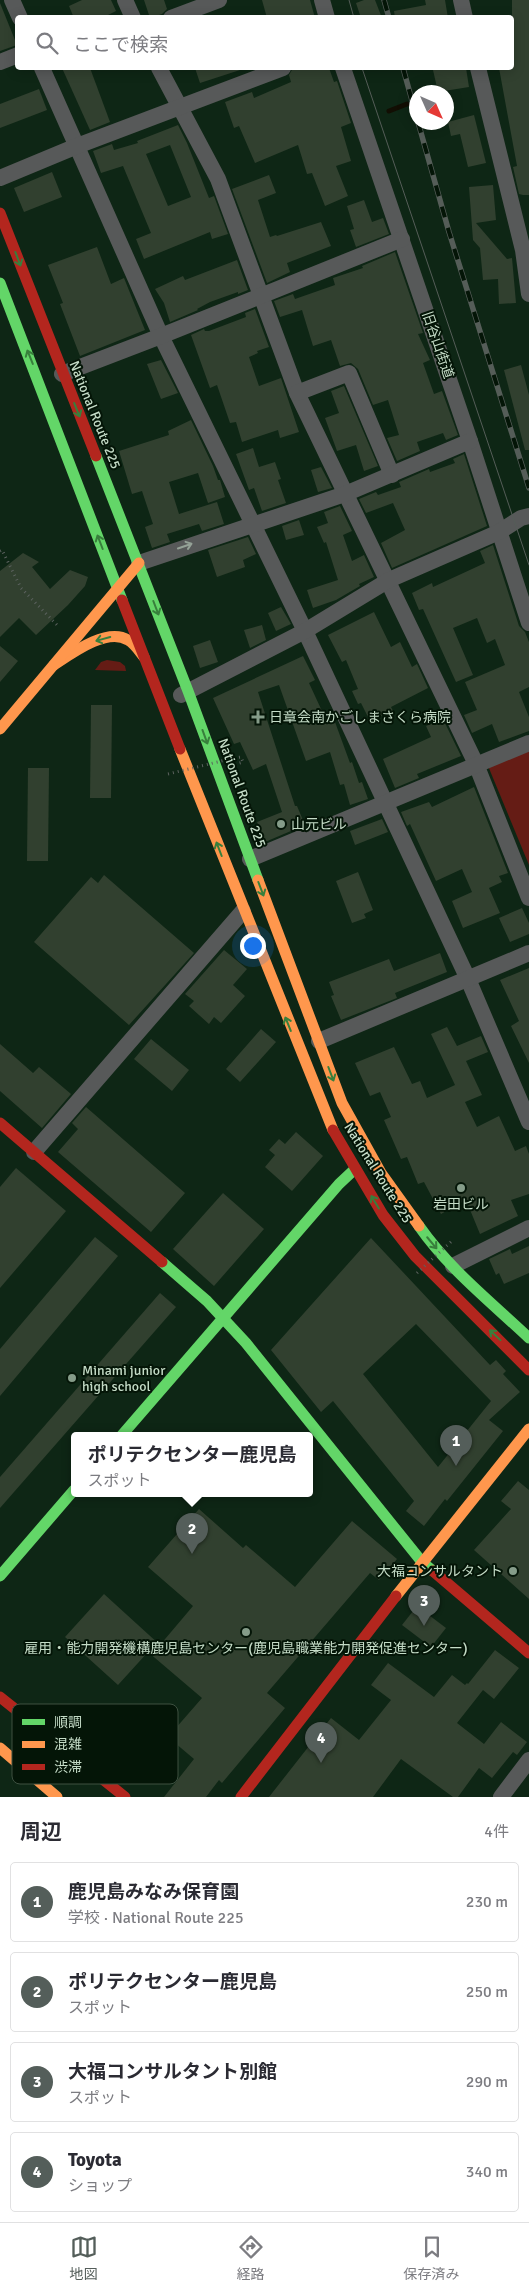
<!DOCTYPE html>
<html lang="ja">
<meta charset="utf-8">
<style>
body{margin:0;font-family:Signika,"Noto Sans JP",sans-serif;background:#f7f7f7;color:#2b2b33}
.compass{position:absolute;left:409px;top:85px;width:45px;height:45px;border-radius:50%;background:#fff;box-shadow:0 2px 12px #0003;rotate:135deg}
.you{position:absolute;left:252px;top:945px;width:18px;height:18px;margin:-12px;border:4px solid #fff;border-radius:50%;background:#1a73e8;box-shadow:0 0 0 8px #1a73e833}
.badge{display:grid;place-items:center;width:32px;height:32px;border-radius:50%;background:#545e5a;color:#fff;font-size:16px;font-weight:700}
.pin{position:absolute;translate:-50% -41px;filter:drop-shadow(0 1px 2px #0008)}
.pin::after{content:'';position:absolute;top:26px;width:18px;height:15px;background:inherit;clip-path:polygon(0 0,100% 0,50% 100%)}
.popup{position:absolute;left:71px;top:1432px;width:242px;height:65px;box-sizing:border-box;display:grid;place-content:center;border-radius:5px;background:#fff;filter:drop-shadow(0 1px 4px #0005);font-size:16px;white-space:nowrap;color:#7c7c81}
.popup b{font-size:19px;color:#2b2b33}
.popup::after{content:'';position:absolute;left:50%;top:100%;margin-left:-10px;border:10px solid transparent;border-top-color:#fff}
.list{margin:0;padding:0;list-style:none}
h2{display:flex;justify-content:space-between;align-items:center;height:65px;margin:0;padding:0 20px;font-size:21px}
h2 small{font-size:16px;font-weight:400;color:#7c7c81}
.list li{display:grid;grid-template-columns:32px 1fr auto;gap:15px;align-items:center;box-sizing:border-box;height:80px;margin:0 10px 10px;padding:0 10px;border:1px solid #e1e1e2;border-radius:5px}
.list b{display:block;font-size:19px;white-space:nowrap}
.list p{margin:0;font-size:16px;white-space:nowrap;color:#7c7c81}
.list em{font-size:16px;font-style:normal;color:#7c7c81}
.icon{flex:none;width:28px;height:28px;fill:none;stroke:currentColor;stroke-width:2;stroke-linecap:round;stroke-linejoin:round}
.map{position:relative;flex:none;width:529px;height:1797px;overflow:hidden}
.search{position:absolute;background:#fff;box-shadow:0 2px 12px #0003;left:15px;right:15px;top:15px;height:55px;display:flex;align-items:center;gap:12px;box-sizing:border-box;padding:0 18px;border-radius:5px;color:#7c7c81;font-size:19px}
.sheet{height:425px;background:#fff}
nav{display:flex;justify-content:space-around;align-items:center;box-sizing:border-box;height:70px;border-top:1px solid #e1e1e2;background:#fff;font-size:14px;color:#7c7c81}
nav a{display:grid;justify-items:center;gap:2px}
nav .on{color:#545e5a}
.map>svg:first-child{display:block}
</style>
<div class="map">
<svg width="529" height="1797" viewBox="0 0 529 1797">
<rect width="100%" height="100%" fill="#0e2615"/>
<g fill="#651c15">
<path d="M 107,660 L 120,662 L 125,666 L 126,671 L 95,670 L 101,662 Z"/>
<path d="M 529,743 L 529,865 L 486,761 Z"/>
</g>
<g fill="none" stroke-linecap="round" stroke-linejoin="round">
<path stroke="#120e03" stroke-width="5" d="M 389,111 L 407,104"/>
</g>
<g fill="#31402f" fill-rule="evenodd">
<path d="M 82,0 L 111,0 L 116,11 L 102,18 L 74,18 L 69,6 Z"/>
<path d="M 144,0 L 164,0 L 167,9 L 162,14 L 150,18 Z"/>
<path d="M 262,0 L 310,0 L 315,18 L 267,18 Z"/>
<path d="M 364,0 L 375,0 L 382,18 L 361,18 L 356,3 Z"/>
<path d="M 425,0 L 445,0 L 448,18 L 395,18 L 394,11 L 426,5 Z"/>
<path d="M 512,0 L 529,0 L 529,195 L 523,195 L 519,194 L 513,167 L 517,166 L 499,68 L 512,68 Z"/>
<path d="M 0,3 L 17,45 L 0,51 Z"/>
<path d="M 62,68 L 90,68 L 110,122 L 90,130 Z"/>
<path d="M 195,68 L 239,68 L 240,70 L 200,83 Z"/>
<path d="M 293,68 L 329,68 L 334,82 L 337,81 L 351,123 L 341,127 L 351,161 L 336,166 L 348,196 L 325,206 L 312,173 L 307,174 L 298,145 L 255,163 L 239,126 L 234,128 L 225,102 L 252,92 L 254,98 L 291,82 L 289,75 Z"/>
<path d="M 448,68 L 466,68 L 469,87 L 438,92 L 433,70 Z"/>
<path d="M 39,89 L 47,110 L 0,128 L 0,104 Z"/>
<path d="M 474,115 L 486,163 L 468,167 L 460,134 L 451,136 L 448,122 Z"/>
<path d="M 178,125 L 187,143 L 209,198 L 214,196 L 228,234 L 212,239 L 210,232 L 144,259 L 136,239 L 151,233 L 123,166 L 101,173 L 93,151 L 112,144 L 114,150 L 138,143 L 137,141 ZM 170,145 L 191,197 L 168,206 L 146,154 Z"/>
<path d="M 52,172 L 62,197 L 24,212 L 14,188 Z"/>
<path d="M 269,175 L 276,193 L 258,200 L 270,237 L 276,235 L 277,236 L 321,222 L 331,246 L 287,263 L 290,272 L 267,283 L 232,189 Z"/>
<path d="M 493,185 L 496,220 L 476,223 L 507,259 L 512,258 L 516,303 L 499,304 L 498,279 L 483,280 L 480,248 L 473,240 L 469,187 Z"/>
<path d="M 364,200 L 372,222 L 383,218 L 389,234 L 356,247 L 350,230 L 354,229 L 347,206 Z"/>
<path d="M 97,247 L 111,284 L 124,278 L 145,330 L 80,356 L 60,304 L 63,303 L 48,265 Z"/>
<path d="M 395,252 L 423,333 L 418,334 L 430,360 L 423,363 L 434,394 L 442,391 L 458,435 L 446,440 L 443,433 L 417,442 L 420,451 L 397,461 L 387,438 L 399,435 L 388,400 L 373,405 L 358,369 L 351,363 L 340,366 L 331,340 L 313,346 L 302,310 L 280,317 L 274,301 L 293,294 L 295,299 L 335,285 L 333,278 L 363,268 L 362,266 Z"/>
<path d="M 237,260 L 248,290 L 238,294 L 238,292 L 210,302 L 197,309 L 198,310 L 170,322 L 164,303 L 155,289 L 183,276 L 185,280 Z"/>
<path d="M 255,309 L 269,347 L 257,351 L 258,353 L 249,357 L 259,386 L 281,378 L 299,432 L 280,438 L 278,430 L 242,442 L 236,422 L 230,423 L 217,385 L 210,388 L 191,335 L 204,329 L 205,331 L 209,331 L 246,317 L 245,313 Z"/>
<path d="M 161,360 L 178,393 L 161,399 L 147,364 Z"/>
<path d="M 521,365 L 529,395 L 529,450 L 525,450 L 504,370 Z"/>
<path d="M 344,386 L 378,466 L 364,471 L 356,445 L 337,451 L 325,418 L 339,413 L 331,391 Z"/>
<path d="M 191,420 L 213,466 L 218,480 L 220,480 L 225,497 L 208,503 L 198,473 L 169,482 L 179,514 L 217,502 L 224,524 L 202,531 L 199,524 L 167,534 L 170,542 L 152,548 L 145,527 L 153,524 L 142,491 L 132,494 L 119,451 L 169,435 L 168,431 Z"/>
<path d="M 253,448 L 259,467 L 275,462 L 281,479 L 278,480 L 286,503 L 262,511 L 254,488 L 249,490 L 236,454 Z"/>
<path d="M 464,454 L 487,526 L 392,568 L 381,543 L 405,530 L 393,503 L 366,513 L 359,499 L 376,492 L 378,495 L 401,487 L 399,482 L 429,469 L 430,472 L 455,463 L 453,459 Z"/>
<path d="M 321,467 L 332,488 L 318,492 L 311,470 Z"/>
<path d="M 340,506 L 352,531 L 343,535 L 352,561 L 364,555 L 374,577 L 359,584 L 360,586 L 336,600 L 313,608 L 307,590 L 338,580 L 326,542 L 324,543 L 317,527 L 328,523 L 324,512 Z"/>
<path d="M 299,520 L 304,535 L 286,540 L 282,526 Z"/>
<path d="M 248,537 L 256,554 L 243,560 L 245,567 L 217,577 L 208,550 Z"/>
<path d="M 493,545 L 519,626 L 525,632 L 529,642 L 529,687 L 519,692 L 529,717 L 529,731 L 499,742 L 492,724 L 472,733 L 464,715 L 477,710 L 465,682 L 505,665 L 495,639 L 487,643 L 477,618 L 453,628 L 473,675 L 456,682 L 423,609 L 419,610 L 412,593 L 432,583 L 433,587 L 485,563 L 480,551 Z"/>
<path d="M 23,553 L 39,562 L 32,567 L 50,589 L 70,570 L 88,577 L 85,586 L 68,605 L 36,635 L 19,618 L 0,637 L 0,571 Z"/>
<path d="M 281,607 L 291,624 L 276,631 L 268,613 Z"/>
<path d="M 374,612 L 391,647 L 400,642 L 412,667 L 417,664 L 428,688 L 391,707 L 393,711 L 370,721 L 361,703 L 358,704 L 352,691 L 358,689 L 346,660 L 342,662 L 328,635 Z"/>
<path d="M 262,625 L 266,640 L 250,648 L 244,630 Z"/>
<path d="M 210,640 L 218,662 L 200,668 L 193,646 Z"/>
<path d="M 0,646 L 18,661 L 0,682 Z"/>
<path d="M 303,656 L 315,680 L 309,683 L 328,724 L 335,722 L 350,763 L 352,762 L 359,783 L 362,782 L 368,799 L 350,805 L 344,784 L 340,785 L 330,752 L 306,761 L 279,685 L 258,692 L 295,806 L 297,806 L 305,825 L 265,842 L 257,822 L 282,812 L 266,764 L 253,770 L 240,742 L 234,744 L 213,698 Z"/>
<path d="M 91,705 L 112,705 L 111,798 L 90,798 Z"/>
<path d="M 443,719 L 461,756 L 417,774 L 419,778 L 395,788 L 383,759 L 431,737 L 426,726 Z"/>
<path d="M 28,768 L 49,768 L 48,861 L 27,861 Z"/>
<path d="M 474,787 L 508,873 L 499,876 L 502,882 L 489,888 L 500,913 L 463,928 L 452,901 L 472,892 L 462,869 L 436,881 L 410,824 L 407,826 L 401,812 L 429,802 L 432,807 Z"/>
<path d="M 382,819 L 388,832 L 355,845 L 350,831 Z"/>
<path d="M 358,872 L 373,910 L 364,914 L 366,918 L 352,923 L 336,881 Z"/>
<path d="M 104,875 L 194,953 L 129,1025 L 34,942 L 91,877 L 98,883 Z"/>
<path d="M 522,908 L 529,923 L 529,934 L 510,942 L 499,918 Z"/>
<path d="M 224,950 L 247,969 L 233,985 L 245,996 L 221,1023 L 214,1017 L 209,1024 L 189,1006 L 194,1001 L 185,994 Z"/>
<path d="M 440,953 L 447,972 L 395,993 L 397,998 L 341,1020 L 331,996 L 334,995 L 329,982 L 389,959 L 394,971 Z"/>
<path d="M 529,968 L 529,1063 L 511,1026 L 519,1021 L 500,980 Z"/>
<path d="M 447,1027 L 457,1046 L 481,1036 L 488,1052 L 466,1061 L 482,1095 L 465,1102 L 477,1127 L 499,1116 L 515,1151 L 526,1146 L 529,1154 L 529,1194 L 511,1200 L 518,1216 L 480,1234 L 466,1200 L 441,1214 L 424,1182 L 418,1184 L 407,1157 L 401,1159 L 384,1120 L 391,1117 L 380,1092 L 370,1096 L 355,1063 L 394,1047 L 412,1084 L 420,1081 L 427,1098 L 455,1085 L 431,1034 Z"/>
<path d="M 261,1029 L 276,1042 L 240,1082 L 226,1069 Z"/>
<path d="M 151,1039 L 189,1070 L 172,1091 L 134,1059 Z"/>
<path d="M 0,1044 L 33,1073 L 39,1067 L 71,1094 L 42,1128 L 0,1091 Z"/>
<path d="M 86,1107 L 185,1193 L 151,1232 L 58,1152 L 78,1129 L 72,1123 Z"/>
<path d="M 296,1132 L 323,1156 L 292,1191 L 265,1167 L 275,1155 L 269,1150 L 279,1139 L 285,1144 Z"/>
<path d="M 16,1168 L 66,1211 L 0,1288 L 0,1187 Z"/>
<path d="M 223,1193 L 264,1229 L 214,1286 L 173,1249 Z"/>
<path d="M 95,1237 L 118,1256 L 0,1396 L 0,1349 Z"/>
<path d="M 371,1238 L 490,1365 L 496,1360 L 506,1371 L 503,1374 L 520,1392 L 489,1420 L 503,1431 L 447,1501 L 445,1499 L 424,1526 L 406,1511 L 414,1501 L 333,1401 L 321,1412 L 271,1350 ZM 416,1324 L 491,1401 L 438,1467 L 363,1374 Z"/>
<path d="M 529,1246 L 529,1273 L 504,1284 L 499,1273 L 496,1275 L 489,1259 L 510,1249 L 512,1254 Z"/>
<path d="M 160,1293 L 176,1307 L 0,1508 L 0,1477 Z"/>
<path d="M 518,1481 L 529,1490 L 529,1599 L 474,1550 L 511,1509 L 501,1501 Z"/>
<path d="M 199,1509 L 243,1548 L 246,1545 L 295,1587 L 352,1521 L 397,1559 L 379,1580 L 370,1573 L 267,1693 L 285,1708 L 222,1783 L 219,1780 L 206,1797 L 164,1797 L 194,1759 L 168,1737 L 202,1698 L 148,1652 L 118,1685 L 65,1637 L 104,1594 L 160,1645 L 193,1606 L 148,1567 Z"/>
<path d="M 417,1606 L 446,1628 L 431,1647 L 402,1625 Z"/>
<path d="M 495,1650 L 519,1668 L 494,1699 L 483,1690 L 457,1723 L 484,1744 L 501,1722 L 527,1742 L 517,1755 L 513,1752 L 492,1778 L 479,1768 L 458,1797 L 453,1797 L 401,1759 L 373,1797 L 269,1797 L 331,1718 L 359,1740 L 391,1700 L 371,1685 L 388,1663 L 434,1697 L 452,1675 L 465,1685 L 467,1683 L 468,1684 Z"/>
<path d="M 129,1706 L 168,1738 L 137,1777 L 121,1764 L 127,1757 L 110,1743 L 108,1732 Z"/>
</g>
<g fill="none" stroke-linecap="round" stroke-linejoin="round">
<g stroke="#5c625f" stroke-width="3" stroke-dasharray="1 4" stroke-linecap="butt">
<path d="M 0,551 L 2,550 L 21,588 L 59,627"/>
<path d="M 234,758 L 241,757 L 243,762 L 236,764"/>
</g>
<g stroke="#575959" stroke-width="16">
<path d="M 12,0 L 20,18"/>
<path d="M 125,0 L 133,18"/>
<path d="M 322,0 L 327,18"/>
<path d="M 461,0 L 465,18"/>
<path d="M 171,18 L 219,0"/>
<path d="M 0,62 L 18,55"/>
<path d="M 42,68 L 161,336 L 305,631 L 468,979 L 529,1122"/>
<path d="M 159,68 L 218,179 L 297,393 L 476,764 L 529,898"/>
<path d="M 343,68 L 470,441 L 529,623"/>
<path d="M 478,68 L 523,250 L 529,294"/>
<path d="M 0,178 L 77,146 L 283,68"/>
<path d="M 62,374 L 161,336 L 402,239"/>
<path d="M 297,393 L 349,373 L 392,475"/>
<path d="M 139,563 L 345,494 L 470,441"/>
<path d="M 181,695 L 305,631 L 389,580 L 499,532 L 521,518 L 529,516"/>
<path d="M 250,859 L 529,743"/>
<path d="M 319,1041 L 529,953"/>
<path d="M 34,1152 L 243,911"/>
<path d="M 453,1266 L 529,1228"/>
<path d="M 501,1797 L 529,1760"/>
</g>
<g stroke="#63d668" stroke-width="11">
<path d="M 0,283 L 122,600"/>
<path d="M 96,456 L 188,691 L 258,880"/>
<path d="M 419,1226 C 449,1269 491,1302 529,1338"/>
<path d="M 162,1262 L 207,1301 L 246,1343 L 422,1562 L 433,1571"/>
<path d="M 122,1435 L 339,1184 L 355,1169"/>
<path d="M 0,1576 L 74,1490"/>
</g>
<g stroke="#ff974d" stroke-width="11">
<path d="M 54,665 C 72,653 107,627 128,640 C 135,644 139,651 144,657"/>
<path d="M 0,729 L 139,563"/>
<path d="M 180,749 L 333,1130"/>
<path d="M 258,880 L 342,1103 L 381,1173 L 419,1226"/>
<path d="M 396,1596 L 529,1429"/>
<path d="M 0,1748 L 57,1797"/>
</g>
<g stroke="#b3261e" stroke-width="11">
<path d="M 0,213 L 96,456"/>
<path d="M 122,600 L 180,749"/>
<path d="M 0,1123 L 162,1262"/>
<path d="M 333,1130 L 383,1215 L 415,1256 L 529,1370"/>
<path d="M 433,1571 L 529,1653"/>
<path d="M 0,1697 L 125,1797"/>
<path d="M 241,1797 L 396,1596"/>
</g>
<g stroke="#555d58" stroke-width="1">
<path d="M 349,0 L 354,18"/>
<path d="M 362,68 L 529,565"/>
</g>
<g stroke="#555d58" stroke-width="5.5">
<g id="rail">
<path d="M 384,0 L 389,18"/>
<path d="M 403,68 L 416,115"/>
<path d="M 418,122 L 449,232 L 529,488"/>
</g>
</g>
<use href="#rail" stroke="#041507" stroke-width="4" stroke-dasharray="11" stroke-linecap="butt"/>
<g stroke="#5c625f" stroke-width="3" stroke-dasharray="1 4" stroke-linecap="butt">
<path d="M 168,774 L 234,758"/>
<path d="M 417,1273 L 453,1240"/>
</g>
</g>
<defs><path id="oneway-shaft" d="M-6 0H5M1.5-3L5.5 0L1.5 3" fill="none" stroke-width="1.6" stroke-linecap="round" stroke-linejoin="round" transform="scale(1.25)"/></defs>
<g stroke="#387f3c">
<use href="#oneway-shaft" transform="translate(18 259) rotate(69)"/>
<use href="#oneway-shaft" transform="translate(30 357) rotate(-112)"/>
<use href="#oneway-shaft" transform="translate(77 410) rotate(68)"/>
<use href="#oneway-shaft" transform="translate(100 542) rotate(-111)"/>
<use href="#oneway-shaft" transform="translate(156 608) rotate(69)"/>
<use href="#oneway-shaft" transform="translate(103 639) rotate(165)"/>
<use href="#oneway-shaft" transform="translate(205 737) rotate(70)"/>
<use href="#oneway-shaft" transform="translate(219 849) rotate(-111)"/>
<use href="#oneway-shaft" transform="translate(261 889) rotate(69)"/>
<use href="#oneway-shaft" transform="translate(288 1024) rotate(-112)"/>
<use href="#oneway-shaft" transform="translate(331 1074) rotate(69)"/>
<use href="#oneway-shaft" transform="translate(375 1202) rotate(-121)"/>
<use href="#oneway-shaft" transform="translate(432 1243) rotate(50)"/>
<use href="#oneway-shaft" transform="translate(495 1335) rotate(-137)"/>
</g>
<use stroke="#94a196" href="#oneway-shaft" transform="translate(185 546) rotate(-19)"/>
<g fill="#859c89" stroke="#041507" stroke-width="2">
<path d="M255.5 709.5h5v5h5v5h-5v5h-5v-5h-5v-5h5z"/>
<circle cx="281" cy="824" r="5"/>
<circle cx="461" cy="1188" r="5"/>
<circle cx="72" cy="1378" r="5"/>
<circle cx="513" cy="1571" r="5"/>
<circle cx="246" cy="1632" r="5"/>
</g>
<g text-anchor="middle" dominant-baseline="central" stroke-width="4" stroke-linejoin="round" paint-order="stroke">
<g font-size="14" fill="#c5dcc7" stroke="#041507">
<text transform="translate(438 345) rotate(71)">旧谷山街道</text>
<text transform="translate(95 415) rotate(68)">National Route 225</text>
<text transform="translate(242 793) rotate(70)">National Route 225</text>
<text transform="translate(378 1173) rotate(58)">National Route 225</text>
</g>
<g font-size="14" fill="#c5dcc7" stroke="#041507" text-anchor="start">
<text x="269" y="717">日章会南かごしまさくら病院</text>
<text x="291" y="824">山元ビル</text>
<text x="461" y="1204" text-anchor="middle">岩田ビル</text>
<text x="82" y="1370">Minami junior<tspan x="82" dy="16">high school</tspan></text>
<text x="503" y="1571" text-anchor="end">大福コンサルタント</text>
<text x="246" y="1648" text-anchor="middle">雇用・能力開発機構鹿児島センター(鹿児島職業能力開発促進センター)</text>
</g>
</g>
<rect x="12" y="1704" width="166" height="80" rx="8" fill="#041507" stroke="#3e5141" stroke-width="1"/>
<rect x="22" y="1719" width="23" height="6" fill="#63d668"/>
<rect x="22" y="1741" width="23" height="7" fill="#ff974d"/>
<rect x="22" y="1764" width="23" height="6" fill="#b3261e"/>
<g font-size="14" fill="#c5dcc7">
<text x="54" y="1727">順調</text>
<text x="54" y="1749">混雑</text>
<text x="54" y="1772">渋滞</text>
</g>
</svg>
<svg class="compass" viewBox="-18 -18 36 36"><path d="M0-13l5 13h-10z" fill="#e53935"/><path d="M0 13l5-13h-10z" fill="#7c7c81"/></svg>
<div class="you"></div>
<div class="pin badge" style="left:456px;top:1466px">1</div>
<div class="pin badge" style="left:192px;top:1554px">2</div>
<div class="popup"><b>ポリテクセンター鹿児島</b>スポット</div>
<div class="pin badge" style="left:424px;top:1626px">3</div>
<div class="pin badge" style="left:321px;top:1763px">4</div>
<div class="search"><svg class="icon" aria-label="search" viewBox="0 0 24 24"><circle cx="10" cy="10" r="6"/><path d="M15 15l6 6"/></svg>ここで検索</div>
</div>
<section class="sheet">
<h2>周辺<small>4件</small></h2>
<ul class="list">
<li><span class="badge">1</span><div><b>鹿児島みなみ保育園</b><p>学校 · National Route 225</p></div><em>230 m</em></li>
<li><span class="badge">2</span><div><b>ポリテクセンター鹿児島</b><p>スポット</p></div><em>250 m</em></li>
<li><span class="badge">3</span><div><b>大福コンサルタント別館</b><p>スポット</p></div><em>290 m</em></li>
<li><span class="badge">4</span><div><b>Toyota</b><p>ショップ</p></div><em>340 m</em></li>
</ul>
</section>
<nav>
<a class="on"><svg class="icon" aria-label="map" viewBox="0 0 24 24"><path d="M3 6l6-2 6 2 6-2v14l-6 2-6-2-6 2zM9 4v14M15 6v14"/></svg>地図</a>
<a><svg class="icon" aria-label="directions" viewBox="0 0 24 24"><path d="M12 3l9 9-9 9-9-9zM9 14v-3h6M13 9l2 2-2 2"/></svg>経路</a>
<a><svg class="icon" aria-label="saved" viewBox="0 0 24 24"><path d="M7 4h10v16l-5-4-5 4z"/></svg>保存済み</a>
</nav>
